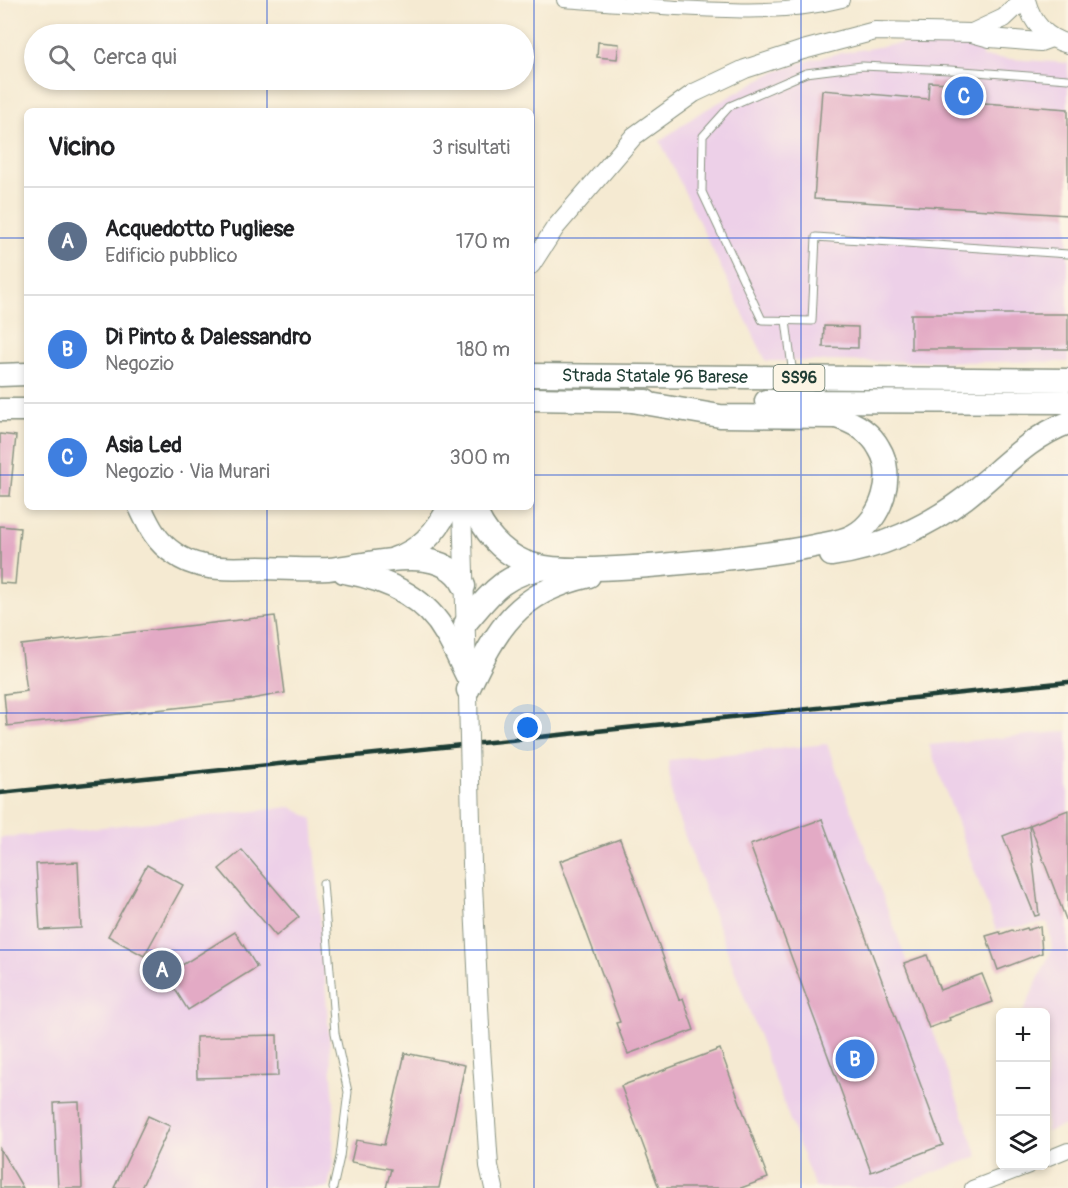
<!DOCTYPE html>
<html lang="it">
<meta charset="utf-8">
<style>
body{margin:0;font-family:Pangolin,sans-serif;background:#f6f6f6;color:#202124}
.controls{position:absolute;right:18px;bottom:18px;display:grid;overflow:hidden;border-radius:9px;box-shadow:0 3px 9px #0003}
.controls button{width:54px;height:54px;display:grid;place-items:center;padding:0;border:0;border-bottom:2px solid #e0e0e0;background:#fff;color:#202124;font:30px sans-serif}
.you{position:absolute;left:528px;top:728px;width:21px;height:21px;margin:-15px;border:4px solid #fff;border-radius:50%;background:#1a73e8;box-shadow:0 0 0 9px #1a73e833}
.badge{display:grid;place-items:center;width:39px;height:39px;border-radius:50%;background:#ea580c;color:#fff;font-size:20px;font-weight:700}
.pin{position:absolute;translate:-50% -50%;border:3px solid #fff;box-shadow:0 2px 6px #0006}
.list{margin:0;padding:0;list-style:none}
h2{display:flex;justify-content:space-between;align-items:center;height:78px;margin:0;padding:0 24px;font-size:26px}
h2 small{font-size:20px;font-weight:400;color:#757577}
.list li{display:grid;grid-template-columns:39px 1fr auto;gap:18px;align-items:center;box-sizing:border-box;height:108px;padding:0 24px;border-top:2px solid #e0e0e0}
.list b{display:block;font-size:22px;white-space:nowrap}
.list p{margin:0;font-size:20px;white-space:nowrap;color:#757577}
.list em{font-size:20px;font-style:normal;color:#757577}
.icon{flex:none;width:33px;height:33px;fill:none;stroke:currentColor;stroke-width:2;stroke-linecap:round;stroke-linejoin:round}
.map{position:relative;flex:none;width:1068px;height:1188px;overflow:hidden}
.search{position:absolute;background:#fff;box-shadow:0 3px 9px #0003;left:24px;top:24px;width:510px;height:66px;display:flex;align-items:center;gap:15px;box-sizing:border-box;padding:0 21px;border-radius:33px;color:#757577;font-size:22px}
.panel{position:absolute;background:#fff;box-shadow:0 3px 9px #0003;left:24px;top:108px;width:510px;height:402px;border-radius:9px}
.map>svg:first-child{display:block}
</style>
<div class="map">
<svg width="1068" height="1188" viewBox="0 0 1068 1188">
<rect width="100%" height="100%" fill="#fcf5e5"/>
<filter id="ink" filterUnits="userSpaceOnUse"><feTurbulence type="fractalNoise" baseFrequency=".0167" numOctaves="2"/><feDisplacementMap in="SourceGraphic" scale="12" xChannelSelector="R" yChannelSelector="G"/><feConvolveMatrix kernelMatrix="1 2 1 2 8 2 1 2 1" color-interpolation-filters="sRGB"/></filter>
<filter id="wash" filterUnits="userSpaceOnUse"><feTurbulence type="fractalNoise" baseFrequency=".008" numOctaves="4" result="noise"/><feDisplacementMap in="SourceGraphic" scale="24" xChannelSelector="R" yChannelSelector="G"/><feGaussianBlur stdDeviation="1.35" result="paint"/><feColorMatrix in="noise" values="0 0 0 0 0 0 0 0 0 0 0 0 0 0 0 0 0 1.4 0 .05"/><feComposite in="paint" operator="in"/></filter>
<g filter="url(#wash)">
<rect width="100%" height="100%" fill="#f5ead2"/>
<g fill="#edd0e8">
<path d="M 903,43 L 983,45 L 982,57 L 1068,63 L 1068,362 L 766,361 L 660,141 L 698,114 L 768,75 L 800,63 L 835,54 Z"/>
<path d="M 1068,731 L 1068,1124 L 1047,1132 L 1046,1127 L 1046,1012 L 1023,1012 L 1052,949 L 1048,923 L 996,930 L 929,745 Z"/>
<path d="M 827,744 L 978,1156 L 893,1188 L 815,1188 L 673,804 L 668,760 Z"/>
<path d="M 291,807 L 313,819 L 334,1102 L 333,1163 L 328,1188 L 0,1188 L 0,838 Z"/>
</g>
<g id="blocks">
<g fill="#e3aac5">
<path d="M 598,42 L 619,44 L 617,59 L 597,57 Z"/>
<path d="M 929,82 L 971,84 L 970,102 L 1068,109 L 1068,215 L 814,199 L 822,90 L 928,99 Z"/>
<rect x="911" y="314" width="157" height="35"/>
<path d="M 824,326 L 858,327 L 858,348 L 823,347 Z"/>
<path d="M 0,434 L 16,436 L 10,496 L 0,496 Z"/>
<path d="M 0,526 L 20,528 L 15,584 L 0,583 Z"/>
<path d="M 275,616 L 285,693 L 240,701 L 7,726 L 4,694 L 27,691 L 21,645 Z"/>
<path d="M 1068,810 L 1068,922 L 1067,922 L 1030,825 Z"/>
<path d="M 822,819 L 943,1145 L 871,1172 L 750,845 Z"/>
<path d="M 1029,826 L 1039,915 L 1035,916 L 1003,836 Z"/>
<path d="M 620,839 L 679,1000 L 683,998 L 694,1030 L 628,1054 L 616,1023 L 620,1022 L 560,861 Z"/>
<path d="M 242,850 L 299,917 L 276,936 L 219,869 Z"/>
<path d="M 78,862 L 81,928 L 40,930 L 36,864 Z"/>
<path d="M 147,865 L 183,885 L 144,956 L 108,936 Z"/>
<path d="M 1040,926 L 1042,953 L 998,970 L 986,936 L 1000,932 L 1001,934 L 1012,930 L 1014,932 L 1027,928 L 1028,930 Z"/>
<path d="M 235,932 L 257,967 L 188,1010 L 166,975 Z"/>
<path d="M 927,955 L 940,990 L 982,974 L 993,1002 L 949,1018 L 950,1020 L 929,1028 L 904,963 Z"/>
<path d="M 277,1035 L 278,1076 L 197,1078 L 196,1037 Z"/>
<path d="M 720,1049 L 768,1178 L 741,1188 L 659,1188 L 621,1086 Z"/>
<path d="M 405,1053 L 465,1065 L 439,1188 L 386,1188 L 391,1169 L 351,1162 L 356,1140 L 384,1145 Z"/>
<path d="M 79,1102 L 82,1188 L 58,1188 L 54,1103 Z"/>
<path d="M 148,1116 L 170,1126 L 141,1188 L 114,1188 Z"/>
<path d="M 0,1149 L 23,1188 L 0,1188 Z"/>
</g>
</g>
</g>
<g filter="url(#ink)">
<use href="#blocks" fill-opacity="0" stroke="#8a9483" stroke-width="1.5"/>
<g fill="none" stroke-linecap="round" stroke-linejoin="round">
<g stroke="#8a9483" stroke-width="9">
<g id="service">
<path d="M 1068,79 L 950,70 L 862,66 L 806,73 L 730,106 L 703,136 L 702,192 L 762,320 L 812,321 L 816,237 L 1068,254"/>
<path d="M 786,321 L 793,375"/>
<path d="M 323,883 L 335,1033 L 348,1092 L 340,1157 L 333,1188"/>
</g>
</g>
<g stroke="#8a9483" stroke-width="16">
<g id="minor">
<path d="M 564,0 C 601,3 639,5 676,8 C 732,11 787,14 842,0"/>
<path d="M 1046,1159 L 1068,1150"/>
<path d="M 972,1188 L 1029,1166"/>
</g>
</g>
<g stroke="#8a9483" stroke-width="20">
<g id="tertiary">
<path d="M 1026,0 C 1032,23 1045,38 1068,44"/>
<path d="M 972,33 L 1004,18 L 1023,0"/>
<path d="M 531,265 L 555,228 L 634,136 L 694,93 L 745,69 L 803,50 L 875,31 L 972,33 L 990,38 L 1040,42 L 1051,38"/>
<path d="M 462,507 L 467,670"/>
<path d="M 472,864 L 481,1047 L 489,1166 L 494,1188"/>
</g>
</g>
<g stroke="#8a9483" stroke-width="25">
<g id="primary">
<path d="M 0,375 L 27,374"/>
<path id="s1" d="M 531,375 L 1068,380"/>
<path d="M 531,399 L 646,401"/>
<path d="M 766,401 L 1068,402"/>
<path d="M 0,410 L 27,410"/>
<path d="M 140,507 C 149,526 156,542 175,554 C 183,560 194,564 204,566 C 222,570 241,568 259,568 C 282,568 305,570 328,569 C 366,566 443,540 464,586"/>
<path d="M 474,507 C 483,531 501,552 525,562 C 543,569 564,569 584,569 C 628,569 671,564 715,560 C 749,556 781,553 814,546 C 828,543 842,542 854,535 C 882,520 896,475 879,448 C 870,431 853,422 836,417 L 720,416 L 632,401"/>
<path d="M 831,555 C 879,549 927,527 965,498 C 999,472 1027,438 1068,423"/>
<path d="M 396,558 C 421,550 437,531 449,507"/>
<path d="M 344,572 C 385,579 425,596 446,634 C 454,647 460,662 467,676"/>
<path d="M 465,624 C 491,593 503,574 545,568"/>
<path d="M 468,690 C 498,626 517,593 589,576"/>
</g>
</g>
<use href="#service" stroke="#fff" stroke-width="7"/>
<use href="#minor" stroke="#fff" stroke-width="14"/>
<use href="#tertiary" stroke="#fff" stroke-width="18"/>
<use href="#primary" stroke="#fff" stroke-width="22"/>
<path stroke="#1f3d34" stroke-width="4.5" d="M 0,793 L 1068,682"/>
<g stroke="#8a9483" stroke-width="20" stroke-linecap="butt">
<path id="tertiary-bridge" d="M 468,696 L 472,864"/>
</g>
<use href="#tertiary-bridge" stroke="#fff" stroke-width="18"/>
</g>
</g>
<path fill="none" stroke="#1d4ed8" stroke-width="1.5" stroke-opacity="0.55" d="M 267,0 L 267,34M 534,0 L 534,1188M 801,0 L 801,1188M 267,80 L 267,111M 0,238 L 27,238M 531,238 L 1068,238M 0,475 L 27,475M 531,475 L 1068,475M 267,507 L 267,1188M 0,713 L 1068,713M 0,950 L 1068,950"/>
<g text-anchor="middle" dominant-baseline="central" stroke-width="4.5" stroke-linejoin="round" paint-order="stroke">
<rect fill="#fcf5e5" stroke="#617469" stroke-width="1.5" x="773.5" y="365" width="51" height="26" rx="4.5"/>
<g font-size="16" font-weight="bold" fill="#1f3d34">
<text x="799" y="378">SS96</text>
</g>
<g font-size="18" fill="#1f3d34" stroke="#fcf5e5">
<text stroke="none"><textPath href="#s1" startOffset="124">Strada Statale 96 Barese</textPath></text>
</g>
</g>
</svg>
<div class="controls">
<button>+</button>
<button>−</button>
<button><svg class="icon" aria-label="layers" viewBox="0 0 24 24"><path d="M12 4l9 5-9 5-9-5zM3 14l9 5 9-5"/></svg></button>
</div>
<div class="you"></div>
<div class="pin badge" style="left:162px;top:970px;background:#5c6f8a">A</div>
<div class="pin badge" style="left:855px;top:1059px;background:#3f7fe0">B</div>
<div class="pin badge" style="left:964px;top:96px;background:#3f7fe0">C</div>
<div class="search"><svg class="icon" aria-label="search" viewBox="0 0 24 24"><circle cx="10" cy="10" r="6"/><path d="M15 15l6 6"/></svg>Cerca qui</div>
<section class="panel">
<h2>Vicino<small>3 risultati</small></h2>
<ul class="list">
<li><span class="badge" style="background:#5c6f8a">A</span><div><b>Acquedotto Pugliese</b><p>Edificio pubblico</p></div><em>170 m</em></li>
<li><span class="badge" style="background:#3f7fe0">B</span><div><b>Di Pinto &amp; Dalessandro</b><p>Negozio</p></div><em>180 m</em></li>
<li><span class="badge" style="background:#3f7fe0">C</span><div><b>Asia Led</b><p>Negozio · Via Murari</p></div><em>300 m</em></li>
</ul>
</section>
</div>
